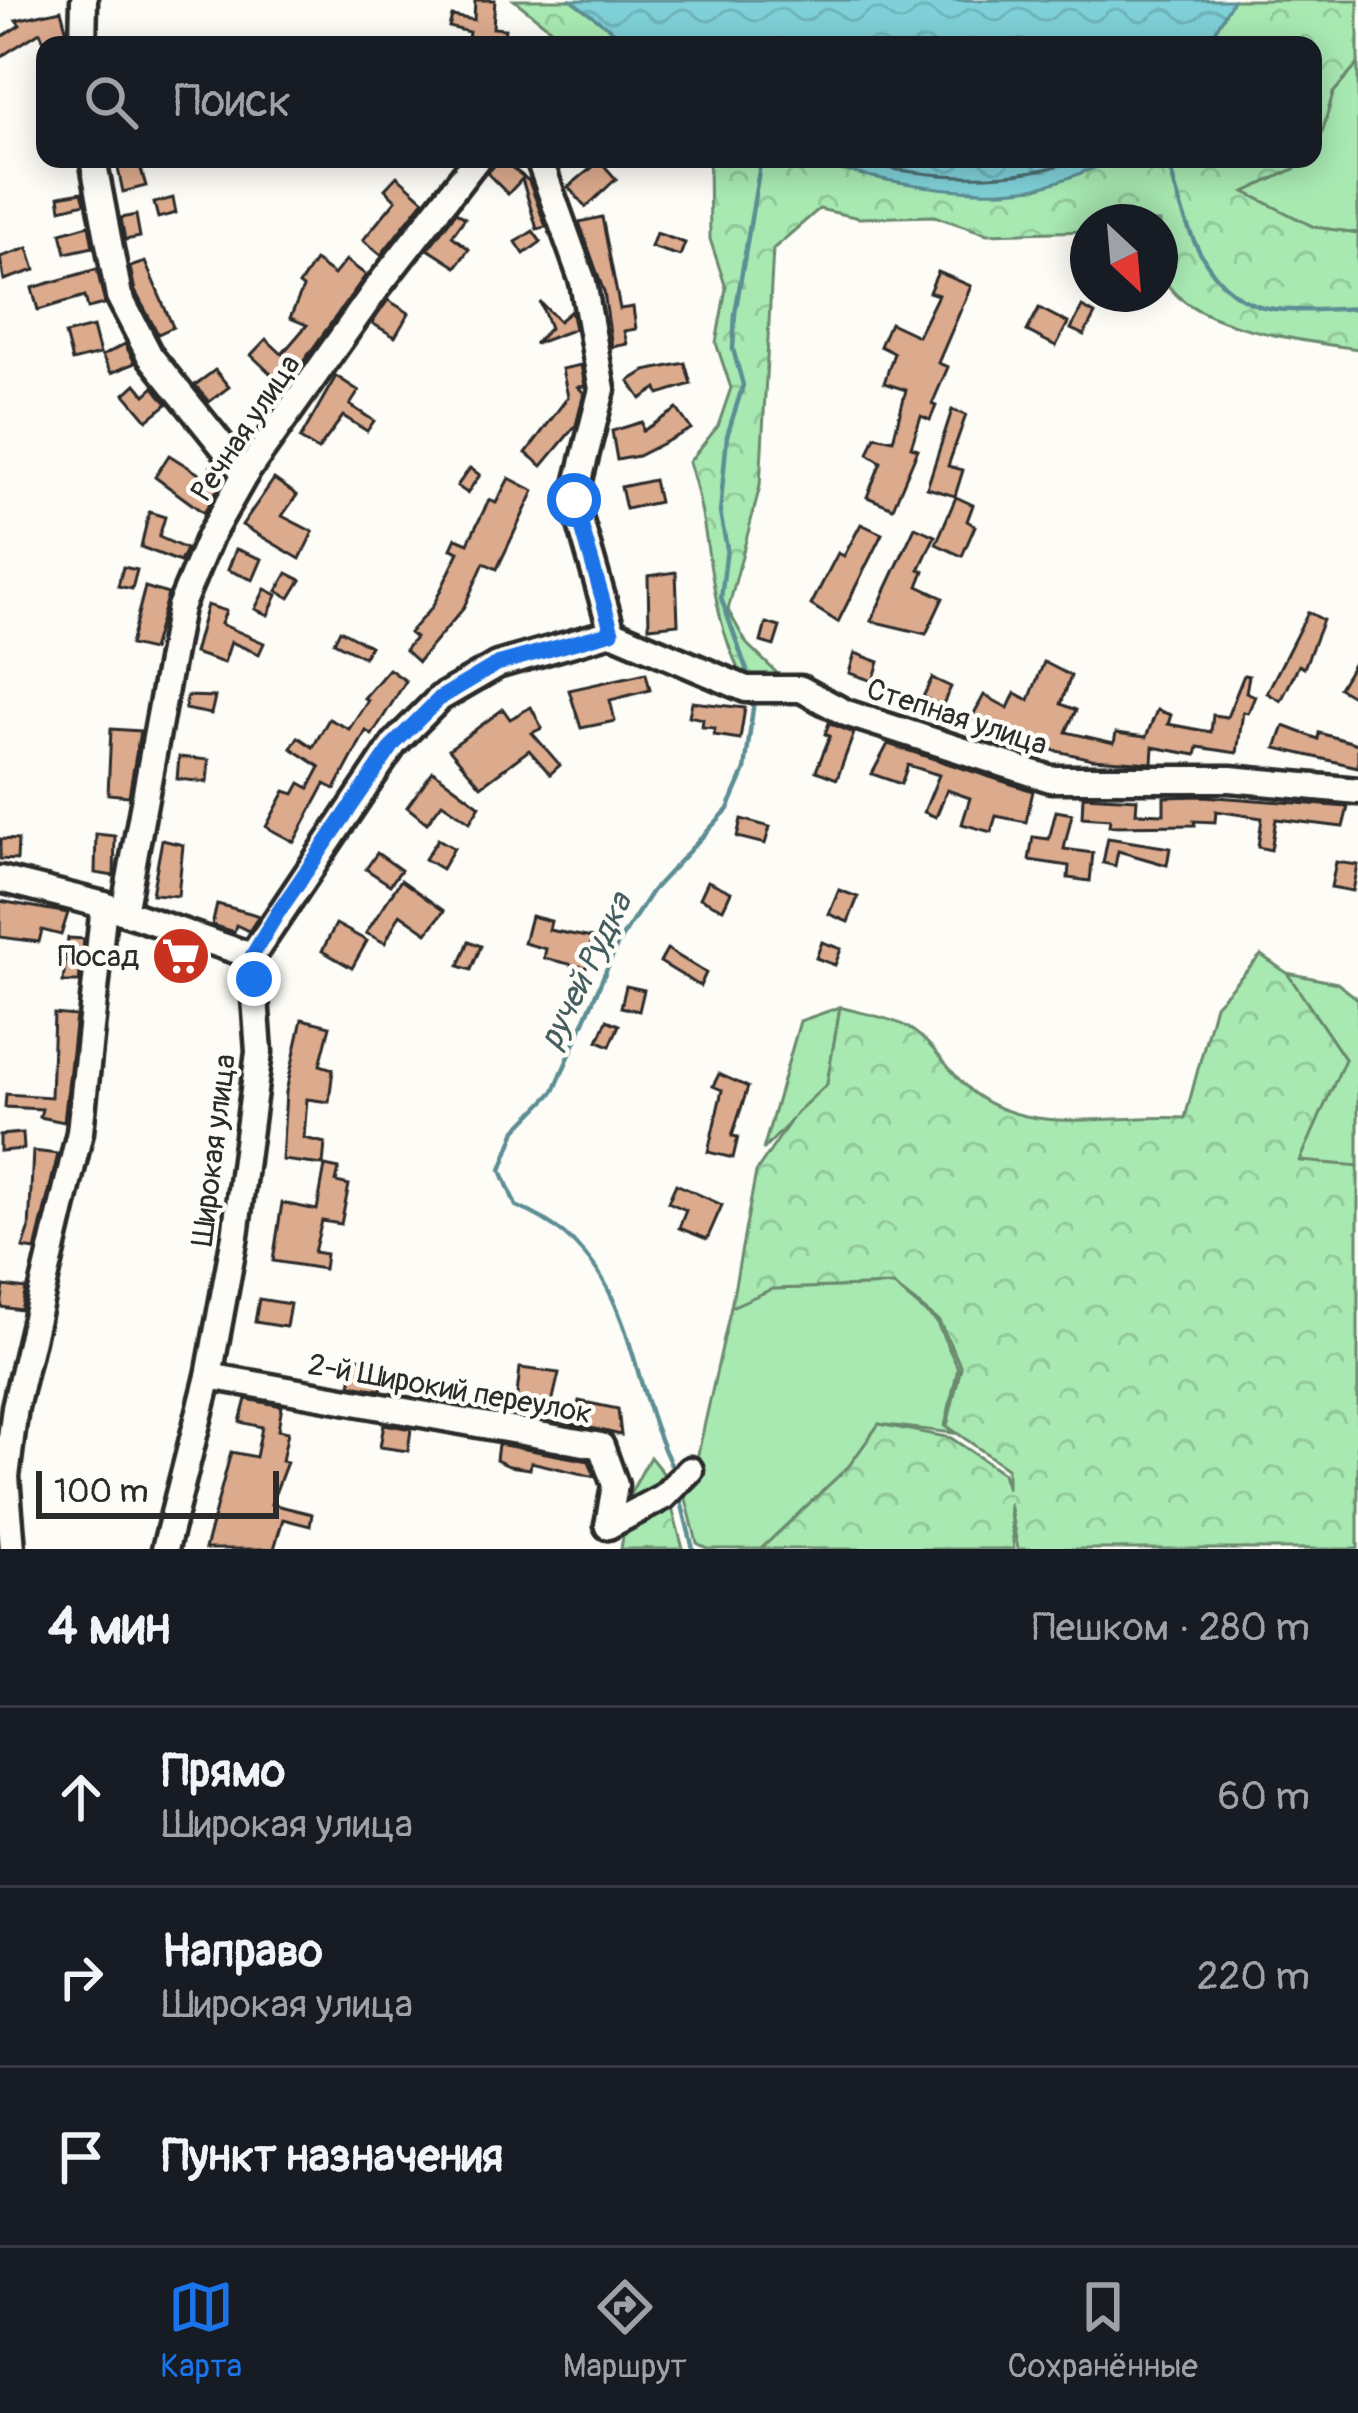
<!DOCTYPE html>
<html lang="ru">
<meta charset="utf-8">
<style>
body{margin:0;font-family:Pangolin,sans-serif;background:#20242c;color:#f1f3f6}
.compass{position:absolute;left:1070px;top:204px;width:108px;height:108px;border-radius:50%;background:#171b24;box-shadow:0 6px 30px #0003;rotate:154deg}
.scale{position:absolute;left:36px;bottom:30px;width:243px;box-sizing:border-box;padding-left:12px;border:6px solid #2b2b2b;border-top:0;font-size:33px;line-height:42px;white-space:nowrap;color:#2b2b2b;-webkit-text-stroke:9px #fdfcf7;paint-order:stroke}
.stop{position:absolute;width:36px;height:36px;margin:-27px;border:9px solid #1a73e8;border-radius:50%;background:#fff}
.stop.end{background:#1a73e8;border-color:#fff;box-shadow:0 3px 12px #0008}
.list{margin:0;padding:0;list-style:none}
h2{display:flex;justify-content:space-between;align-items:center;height:156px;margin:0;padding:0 48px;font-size:51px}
h2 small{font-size:39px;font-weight:400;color:#9ea1a6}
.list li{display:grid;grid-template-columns:78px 1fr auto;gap:36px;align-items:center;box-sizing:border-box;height:180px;padding:0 48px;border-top:3px solid #363941}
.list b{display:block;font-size:45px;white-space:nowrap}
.list p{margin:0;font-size:39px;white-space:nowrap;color:#9ea1a6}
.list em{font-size:39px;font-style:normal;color:#9ea1a6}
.icon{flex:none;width:66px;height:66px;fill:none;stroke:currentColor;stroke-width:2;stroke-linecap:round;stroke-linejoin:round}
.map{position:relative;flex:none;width:1358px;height:1549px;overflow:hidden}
.search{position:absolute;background:#171b24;box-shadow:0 6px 30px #0003;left:36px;right:36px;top:36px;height:132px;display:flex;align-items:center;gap:30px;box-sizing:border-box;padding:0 42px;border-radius:24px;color:#9ea1a6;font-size:45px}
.sheet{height:696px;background:#171b24}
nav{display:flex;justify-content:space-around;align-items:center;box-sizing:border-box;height:168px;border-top:3px solid #363941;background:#171b24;font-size:33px;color:#9ea1a6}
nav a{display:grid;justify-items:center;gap:6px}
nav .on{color:#1a73e8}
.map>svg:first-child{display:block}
</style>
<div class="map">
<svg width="1358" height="1549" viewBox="0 0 1358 1549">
<defs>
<pattern id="forest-crowns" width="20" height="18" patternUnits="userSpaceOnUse" patternTransform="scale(3)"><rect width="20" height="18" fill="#a8e9b2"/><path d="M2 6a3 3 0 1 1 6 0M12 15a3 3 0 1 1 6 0" fill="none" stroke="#91c899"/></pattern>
<pattern id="water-waves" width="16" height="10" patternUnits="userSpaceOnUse" patternTransform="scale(3)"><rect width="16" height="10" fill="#7fd0d8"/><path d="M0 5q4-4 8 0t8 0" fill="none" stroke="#6eb3ba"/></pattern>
</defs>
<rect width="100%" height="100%" fill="#fdfcf7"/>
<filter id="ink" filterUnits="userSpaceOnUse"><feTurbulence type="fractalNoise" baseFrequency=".00833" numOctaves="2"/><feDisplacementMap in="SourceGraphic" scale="24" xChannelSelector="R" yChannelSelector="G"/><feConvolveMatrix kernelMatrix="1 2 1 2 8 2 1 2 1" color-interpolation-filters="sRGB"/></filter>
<g filter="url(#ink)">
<g fill="#a8e9b2" stroke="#6a8a6e" stroke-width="3">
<path d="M 1358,64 L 1358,233 L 1314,227 L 1244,192 L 1315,159 L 1333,93 Z"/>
<path d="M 1287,973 L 1337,983 L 1358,999 L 1358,1166 L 1299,1162 L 1345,1059 Z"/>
<path d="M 840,1007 L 827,1084 L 763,1150 L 800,1021 Z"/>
<path d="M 893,1285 L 936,1321 L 958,1368 L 945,1426 L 953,1433 L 879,1424 L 849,1466 L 761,1549 L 708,1549 L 697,1543 L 683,1487 L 693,1476 L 731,1307 L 771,1289 Z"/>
</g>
<g fill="url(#forest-crowns)" stroke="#6a8a6e" stroke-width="3">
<path d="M 514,0 L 571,0 L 632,45 L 571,45 Z"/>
<path d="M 1233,0 L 1358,0 L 1358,64 L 1333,93 L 1315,159 L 1245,192 L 1314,227 L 1358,233 L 1358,349 C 1307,341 1187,329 1163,277 C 1156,262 1160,239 1160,222 L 1088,222 L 1088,231 L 987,234 L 934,216 L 859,218 L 819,209 L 773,249 L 760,486 L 728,610 L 747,644 L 783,679 L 743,679 C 705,603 714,539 689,462 L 718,426 L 731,388 L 716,343 L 726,288 L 710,239 L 709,159 L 807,159 L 844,171 L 1002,189 L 1037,188 L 1117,159 L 1313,159 L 1313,45 L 1207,45 Z"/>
<path d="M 1261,955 L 1287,973 L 1345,1059 L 1300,1161 L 1358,1166 L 1358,1549 L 1018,1549 L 1009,1503 L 1014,1549 L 761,1549 L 849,1466 L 879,1424 L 951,1438 L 1003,1473 L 1007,1489 L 1007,1468 L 947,1426 L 961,1367 L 939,1321 L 893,1285 L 772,1289 L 731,1307 L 756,1172 L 796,1113 L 827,1084 L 840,1007 C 860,1013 884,1016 903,1025 C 932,1038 950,1076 976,1095 C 1035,1137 1119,1113 1185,1118 L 1215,1005 Z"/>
<path d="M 650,1457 L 663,1473 L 683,1549 L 621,1549 L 629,1496 Z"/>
</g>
<g fill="url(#water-waves)" stroke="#5d8e93" stroke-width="3">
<path d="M 571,0 L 1233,0 L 1207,45 L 632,45 Z"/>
<path d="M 807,159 L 1117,159 C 1091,168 1064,182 1037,187 C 973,200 868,180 807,159 Z"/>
</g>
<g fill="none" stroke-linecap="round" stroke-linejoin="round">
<path stroke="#4d6d70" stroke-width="3" d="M 846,159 C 922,178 1007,185 1081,159"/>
<g stroke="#5d8e93" stroke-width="4.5">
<path d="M 1168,159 C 1181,215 1204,301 1274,309 C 1301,312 1331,309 1358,308"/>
<path d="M 751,682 L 721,598 L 727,548 L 720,513 L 727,436 L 743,385 L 733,349 L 735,314 L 761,159"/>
<path d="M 676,1474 C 622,1374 639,1255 516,1206 L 501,1170 L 516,1130 L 554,1091 L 617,945 L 652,891 L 728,809 L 745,770 L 754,700"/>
<path d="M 680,1497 L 693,1549"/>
</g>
</g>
<g fill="#dcab8e" stroke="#2b2b2b" stroke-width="3">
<path d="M 475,0 L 495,0 L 493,28 L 505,29 L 503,45 L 467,45 L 469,32 L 449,27 L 452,16 L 474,20 Z"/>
<path d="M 61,10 L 67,32 L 44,41 L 40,32 L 0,57 L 0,38 L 20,25 L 16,20 Z"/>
<path d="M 116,159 L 138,159 L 146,186 L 123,192 Z"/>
<path d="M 501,159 L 529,181 L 546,227 L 537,229 L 522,179 L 508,194 L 487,173 Z"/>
<path d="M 600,161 L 616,179 L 586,207 L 568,187 Z"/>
<path d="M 397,176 L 424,200 L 381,255 L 363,240 L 396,200 L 385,189 Z"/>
<path d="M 82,192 L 85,203 L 61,209 L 59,196 Z"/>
<path d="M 173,198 L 176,213 L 158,218 L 154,203 Z"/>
<path d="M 456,212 L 465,218 L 452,236 L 469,249 L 456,267 L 428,249 Z"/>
<path d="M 136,215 L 140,237 L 125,240 L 121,218 Z"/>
<path d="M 602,217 L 620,309 L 633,307 L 636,329 L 624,331 L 627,344 L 612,347 L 604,292 L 579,222 Z"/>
<path d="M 89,225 L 93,247 L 66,253 L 61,233 Z"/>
<path d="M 533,231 L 541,242 L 524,254 L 516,242 Z"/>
<path d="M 656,233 L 685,243 L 680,256 L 651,247 Z"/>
<path d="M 28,248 L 35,270 L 4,280 L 0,257 Z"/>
<path d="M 346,260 L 366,275 L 285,387 L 251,355 L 266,339 L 282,354 L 307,325 L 290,318 L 303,288 L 299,285 L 315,261 L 334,275 Z"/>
<path d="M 145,262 L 173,327 L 158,334 L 135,291 L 130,267 Z"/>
<path d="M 97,269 L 105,304 L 88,308 L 85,296 L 38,310 L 32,288 Z"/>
<path d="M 938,272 L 971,286 L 938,363 L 948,367 L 932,404 L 936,406 L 930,420 L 921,416 L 911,447 L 918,449 L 893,508 L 867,497 L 881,462 L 868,454 L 875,436 L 893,440 L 906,390 L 884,383 L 894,353 L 880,346 L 890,323 L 918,336 L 938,295 L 929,292 Z"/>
<path d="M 388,300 L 409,313 L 395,337 L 372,323 Z"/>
<path d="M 540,302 L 559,321 L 571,311 L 575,329 L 534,344 L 550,328 Z"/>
<path d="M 1082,307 L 1095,314 L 1084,335 L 1071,329 Z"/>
<path d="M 1039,308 L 1068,323 L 1056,346 L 1027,331 Z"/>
<path d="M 93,327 L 100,354 L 72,361 L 65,334 Z"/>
<path d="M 125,344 L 135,363 L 111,373 L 102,356 Z"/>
<path d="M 685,363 L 691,384 L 659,394 L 657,388 L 641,399 L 629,381 L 645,371 Z"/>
<path d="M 581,365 L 585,386 L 578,387 L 584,393 L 576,425 L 542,466 L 526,453 L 568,397 L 562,369 Z"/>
<path d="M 215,370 L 229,387 L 209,402 L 195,385 Z"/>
<path d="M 336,376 L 359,391 L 350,405 L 374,421 L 367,431 L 343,416 L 318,450 L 300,439 Z"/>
<path d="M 136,384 L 145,395 L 154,387 L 167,404 L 147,420 L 125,394 Z"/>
<path d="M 677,409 L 691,429 L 638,456 L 617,460 L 612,431 L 642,422 L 643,431 Z"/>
<path d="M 952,410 L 966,415 L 948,466 L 963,470 L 955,496 L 927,488 Z"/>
<path d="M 169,455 L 204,477 L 213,463 L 225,476 L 204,513 L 155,477 Z"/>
<path d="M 470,468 L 480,475 L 467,493 L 457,486 Z"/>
<path d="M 509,478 L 534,491 L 497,569 L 484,563 L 463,609 L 418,662 L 405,650 L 415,638 L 409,633 L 433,606 L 459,552 L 451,549 L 456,538 L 468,543 L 489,500 L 496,503 Z"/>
<path d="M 274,479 L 297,495 L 282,516 L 313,532 L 300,559 L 242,525 Z"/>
<path d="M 654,480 L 659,502 L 626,509 L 621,487 Z"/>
<path d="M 956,497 L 973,505 L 967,521 L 975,526 L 962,556 L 936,544 Z"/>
<path d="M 149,512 L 165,517 L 159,537 L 186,549 L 180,562 L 141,547 Z"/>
<path d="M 861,524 L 882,534 L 838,622 L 811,605 L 838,553 L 844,556 Z"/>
<path d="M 915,527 L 935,536 L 919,570 L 924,571 L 918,586 L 943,598 L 926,634 L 871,621 Z"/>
<path d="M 236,549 L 262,559 L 253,580 L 228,570 Z"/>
<path d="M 123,567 L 137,570 L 132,589 L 118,586 Z"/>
<path d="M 676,572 L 678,624 L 649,627 L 648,576 Z"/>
<path d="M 287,573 L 301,580 L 290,598 L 277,591 Z"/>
<path d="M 145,587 L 168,594 L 152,650 L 130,645 Z"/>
<path d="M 265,589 L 277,595 L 268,615 L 255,609 Z"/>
<path d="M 207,605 L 226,611 L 221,624 L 264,643 L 259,654 L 231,642 L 224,663 L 194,653 Z"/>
<path d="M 1308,612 L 1323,620 L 1304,668 L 1299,665 L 1281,701 L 1267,693 Z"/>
<path d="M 766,623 L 780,627 L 774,646 L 761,642 Z"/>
<path d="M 340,630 L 370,646 L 364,657 L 334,642 Z"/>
<path d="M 855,653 L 879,662 L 873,681 L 849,673 Z"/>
<path d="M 1358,656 L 1358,699 L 1339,688 Z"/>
<path d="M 1044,662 L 1071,676 L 1061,704 L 1076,710 L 1066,732 L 1114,743 L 1116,733 L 1146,737 L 1157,710 L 1171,715 L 1168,724 L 1211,732 L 1213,715 L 1227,717 L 1244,675 L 1249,676 L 1246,692 L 1255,696 L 1248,713 L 1243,712 L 1237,753 L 1198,747 L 1196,755 L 1153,747 L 1152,763 L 1092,759 L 1030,745 L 971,719 L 984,695 L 1008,708 L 1015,693 L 1029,700 Z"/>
<path d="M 389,669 L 406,681 L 372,735 L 366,731 L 335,789 L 325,784 L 294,842 L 266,827 L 285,791 L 294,794 L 300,783 L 309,788 L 320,767 L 291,748 L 298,737 L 313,747 L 329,719 L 349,729 L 368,700 L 364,698 Z"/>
<path d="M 646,673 L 650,690 L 610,700 L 615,721 L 581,728 L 569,690 Z"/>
<path d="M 932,678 L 951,687 L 942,706 L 923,697 Z"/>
<path d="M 187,696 L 215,697 L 211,714 L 185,709 Z"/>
<path d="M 692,702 L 745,708 L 740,739 L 714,735 L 715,728 L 702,727 L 703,719 L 689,716 Z"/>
<path d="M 531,707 L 542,728 L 532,733 L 560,765 L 550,774 L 529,750 L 481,786 L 449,749 L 503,709 L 510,719 Z"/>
<path d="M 829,723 L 854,733 L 837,779 L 816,771 L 830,736 L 825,734 Z"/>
<path d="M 1284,726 L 1318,739 L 1319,733 L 1358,744 L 1358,767 L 1276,748 Z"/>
<path d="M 111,729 L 140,731 L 129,796 L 108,794 Z"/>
<path d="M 888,744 L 1033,791 L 1026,822 L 996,816 L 991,832 L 962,824 L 970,798 L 947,790 L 936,817 L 924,812 L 939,775 L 908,765 L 901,784 L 872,774 Z"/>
<path d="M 179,757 L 209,760 L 207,782 L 177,779 Z"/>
<path d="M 433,771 L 480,806 L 470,822 L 442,803 L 427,823 L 407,807 Z"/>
<path d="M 1083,796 L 1137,799 L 1136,813 L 1164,814 L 1164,797 L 1203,796 L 1348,807 L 1343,827 L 1276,819 L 1271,850 L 1258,847 L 1262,818 L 1216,811 L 1215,822 L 1194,821 L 1195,825 L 1109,826 L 1110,819 L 1082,817 Z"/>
<path d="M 1056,811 L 1072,814 L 1064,849 L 1093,853 L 1090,881 L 1068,878 L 1069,866 L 1029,860 L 1033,837 L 1049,839 Z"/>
<path d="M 741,819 L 770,827 L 765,844 L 737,837 Z"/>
<path d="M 96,834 L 115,836 L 114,876 L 95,873 Z"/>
<path d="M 1108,838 L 1170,848 L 1167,865 L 1118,851 L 1115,866 L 1103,863 Z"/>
<path d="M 0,839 L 18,840 L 17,860 L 0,859 Z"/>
<path d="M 438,839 L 454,848 L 442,869 L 425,859 Z"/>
<path d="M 162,840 L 183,845 L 178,896 L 152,894 Z"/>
<path d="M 377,853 L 401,870 L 390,885 L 366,869 Z"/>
<path d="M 1336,862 L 1358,865 L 1353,891 L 1331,887 Z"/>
<path d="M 401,880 L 444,911 L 427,933 L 400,914 L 385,943 L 366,933 Z"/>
<path d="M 708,881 L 731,892 L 723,909 L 700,898 Z"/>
<path d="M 839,890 L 858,897 L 848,922 L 829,914 Z"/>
<path d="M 0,901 L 68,913 L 61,935 L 42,930 L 39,942 L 0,937 Z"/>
<path d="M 217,904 L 250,913 L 259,916 L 249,931 L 236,925 L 234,932 L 212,925 Z"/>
<path d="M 531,916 L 551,921 L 549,930 L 592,938 L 586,968 L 544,958 L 546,949 L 524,943 Z"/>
<path d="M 336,924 L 367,941 L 352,968 L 322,951 Z"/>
<path d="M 68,938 L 84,939 L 79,982 L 63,982 Z"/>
<path d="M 469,941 L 481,946 L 471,970 L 459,966 Z"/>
<path d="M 822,942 L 841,949 L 835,965 L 816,958 Z"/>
<path d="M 178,948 L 194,954 L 187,974 L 160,964 L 165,950 Z"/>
<path d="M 667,949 L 706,973 L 700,986 L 660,962 Z"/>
<path d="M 626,986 L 644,990 L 639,1011 L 621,1007 Z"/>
<path d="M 54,1014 L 76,1016 L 64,1122 L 40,1117 L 42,1109 L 5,1107 L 6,1094 L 51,1097 Z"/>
<path d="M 302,1019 L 330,1026 L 320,1065 L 333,1069 L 329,1102 L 307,1099 L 304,1138 L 325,1143 L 323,1165 L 282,1160 L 286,1092 Z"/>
<path d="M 607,1020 L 619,1025 L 610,1046 L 598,1041 Z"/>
<path d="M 719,1074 L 748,1087 L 732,1136 L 738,1137 L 733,1158 L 708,1152 L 722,1090 L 713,1086 Z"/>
<path d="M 23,1133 L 24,1149 L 0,1151 L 0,1135 Z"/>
<path d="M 33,1151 L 58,1154 L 35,1250 L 23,1248 L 29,1230 Z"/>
<path d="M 325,1166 L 339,1169 L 336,1182 L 349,1185 L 341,1224 L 322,1221 L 314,1252 L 326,1254 L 324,1269 L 273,1261 L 282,1203 L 317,1210 Z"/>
<path d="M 676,1184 L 722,1205 L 707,1239 L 679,1228 L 686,1210 L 668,1202 Z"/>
<path d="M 4,1286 L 26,1289 L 21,1310 L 1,1307 Z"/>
<path d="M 259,1299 L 290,1304 L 286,1327 L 255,1322 Z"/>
<path d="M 351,1356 L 386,1366 L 381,1390 L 351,1385 Z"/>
<path d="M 520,1368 L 559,1373 L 548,1420 L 484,1408 L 485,1399 L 516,1403 Z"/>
<path d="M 419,1383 L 441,1387 L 439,1400 L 416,1396 Z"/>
<path d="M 246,1399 L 282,1406 L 278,1430 L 288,1432 L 282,1461 L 287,1462 L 271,1504 L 312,1514 L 310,1526 L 283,1519 L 274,1549 L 205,1549 L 231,1452 L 256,1457 L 262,1427 L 240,1422 Z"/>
<path d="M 579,1401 L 618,1409 L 621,1435 L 573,1424 Z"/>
<path d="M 384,1424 L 411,1429 L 408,1451 L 380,1447 Z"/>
<path d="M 498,1444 L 589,1461 L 595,1477 L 531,1462 L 530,1469 L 509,1466 L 496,1460 Z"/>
</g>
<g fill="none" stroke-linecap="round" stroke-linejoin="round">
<g stroke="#2b2b2b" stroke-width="33">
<g id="minor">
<path d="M 83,45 L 84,0"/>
<path d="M 93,159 L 119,296 L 150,356 L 245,474"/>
<path d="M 612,632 L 746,689 L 801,689 L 846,713 L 1051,779 L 1230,779 L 1358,791"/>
<path d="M 0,879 L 104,905 L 252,956"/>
<path d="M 124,912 L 180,607 L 210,536 L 245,474 L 379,285 L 477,159"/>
<path d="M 209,1376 L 601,1446 L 615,1485 L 608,1526"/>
<path d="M 608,1526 L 663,1497 L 690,1470"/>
<path d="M 12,1549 L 6,1477 L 15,1407 L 80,1132 L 104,905"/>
<path d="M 165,1549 L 209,1376 L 235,1236 L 259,1052 L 252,956 L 394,744 L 440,698 L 497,665 L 612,632 L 574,500 L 602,389 L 583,282 L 539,159"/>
</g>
</g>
<use href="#minor" stroke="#fdfcf7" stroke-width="24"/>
</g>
</g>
<g fill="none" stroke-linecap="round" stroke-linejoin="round" filter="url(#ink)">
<path stroke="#1a73e8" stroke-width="15" d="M 254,979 L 252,956 L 277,914 L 394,744 L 440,698 L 497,664 L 612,632 L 574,500"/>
</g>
<defs>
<g id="supermarket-disc" transform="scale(3)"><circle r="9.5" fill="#c8321e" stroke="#fdfcf7"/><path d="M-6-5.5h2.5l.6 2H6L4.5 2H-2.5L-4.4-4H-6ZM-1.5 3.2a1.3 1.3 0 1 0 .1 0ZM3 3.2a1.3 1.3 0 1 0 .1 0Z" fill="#fff"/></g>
</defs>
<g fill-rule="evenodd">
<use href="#supermarket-disc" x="181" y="956"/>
</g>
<g text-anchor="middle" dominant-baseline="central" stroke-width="9" stroke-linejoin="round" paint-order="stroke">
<g font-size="30" fill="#2b2b2b" stroke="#fdfcf7">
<text transform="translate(246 428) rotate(-56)">Речная улица</text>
<text transform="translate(957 717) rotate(18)">Степная улица</text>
<text transform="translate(214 1150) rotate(-83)">Широкая улица</text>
<text transform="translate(450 1389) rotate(10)">2-й Широкий переулок</text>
</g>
<g font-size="30" fill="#2b2b2b" stroke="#fdfcf7" text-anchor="end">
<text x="139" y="956">Посад</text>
</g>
<g font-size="33" font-style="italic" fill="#445d5f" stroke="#fdfcf7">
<text transform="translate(586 971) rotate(-64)">ручей Рудка</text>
</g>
</g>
</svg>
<svg class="compass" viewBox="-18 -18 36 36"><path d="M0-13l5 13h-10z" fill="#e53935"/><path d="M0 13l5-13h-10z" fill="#9ea1a6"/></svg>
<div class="scale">100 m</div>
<div class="stop" style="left:574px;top:500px"></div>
<div class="stop end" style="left:254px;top:979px"></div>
<div class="search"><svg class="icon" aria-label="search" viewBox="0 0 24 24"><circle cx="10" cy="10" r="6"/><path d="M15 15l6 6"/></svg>Поиск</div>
</div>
<section class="sheet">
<h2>4 мин<small>Пешком · 280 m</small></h2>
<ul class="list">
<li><svg class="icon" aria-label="ahead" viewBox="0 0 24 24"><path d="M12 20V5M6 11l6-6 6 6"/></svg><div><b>Прямо</b><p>Широкая улица</p></div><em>60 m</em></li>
<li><svg class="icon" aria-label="right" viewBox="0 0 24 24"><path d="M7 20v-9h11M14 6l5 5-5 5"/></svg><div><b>Направо</b><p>Широкая улица</p></div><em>220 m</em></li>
<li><svg class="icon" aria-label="arrive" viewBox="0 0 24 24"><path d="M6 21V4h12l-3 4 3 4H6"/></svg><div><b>Пункт назначения</b></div></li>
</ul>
</section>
<nav>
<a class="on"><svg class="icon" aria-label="map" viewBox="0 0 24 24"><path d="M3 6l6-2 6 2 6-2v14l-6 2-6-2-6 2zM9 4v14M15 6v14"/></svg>Карта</a>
<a><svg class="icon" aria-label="directions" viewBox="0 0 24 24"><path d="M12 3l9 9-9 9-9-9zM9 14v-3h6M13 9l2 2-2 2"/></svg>Маршрут</a>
<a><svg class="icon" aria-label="saved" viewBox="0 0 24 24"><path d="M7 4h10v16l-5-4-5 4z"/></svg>Сохранённые</a>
</nav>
